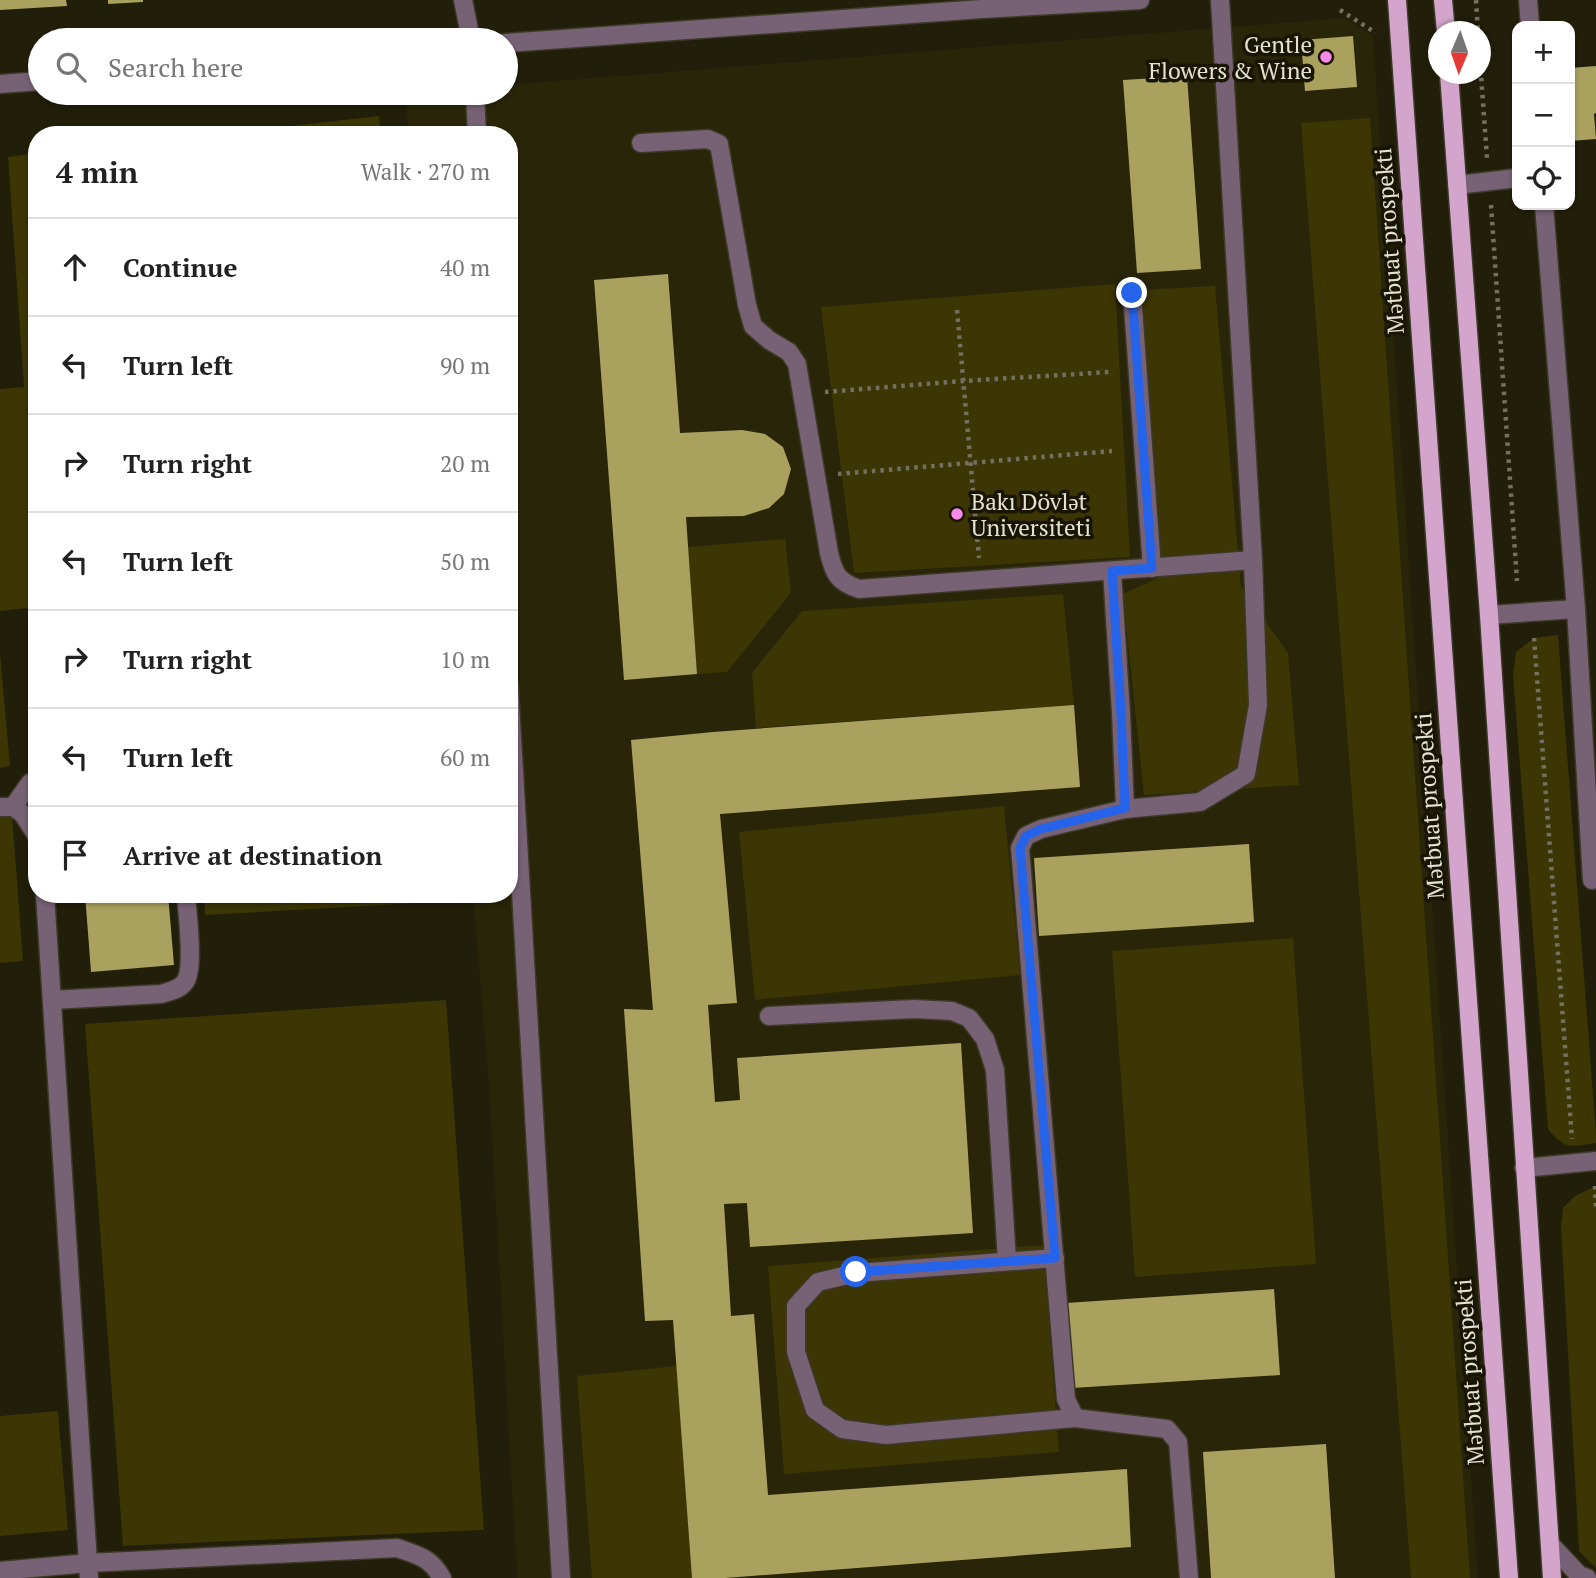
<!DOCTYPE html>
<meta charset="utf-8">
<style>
body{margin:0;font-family:"PT Serif",serif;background:#f6f6f6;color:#222}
.controls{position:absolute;right:21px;top:21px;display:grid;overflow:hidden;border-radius:14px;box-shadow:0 2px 5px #0004}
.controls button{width:63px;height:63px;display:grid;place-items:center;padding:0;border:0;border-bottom:2px solid #e0e0e0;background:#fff;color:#222;font:35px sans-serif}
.compass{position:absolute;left:1428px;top:21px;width:63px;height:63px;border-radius:50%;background:#fff;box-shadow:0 2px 5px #0004;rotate:182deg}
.stop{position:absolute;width:21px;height:21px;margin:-16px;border:5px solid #2563eb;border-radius:50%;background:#fff}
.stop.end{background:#2563eb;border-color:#fff;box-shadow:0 2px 7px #0008}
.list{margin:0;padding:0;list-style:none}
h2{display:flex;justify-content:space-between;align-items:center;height:91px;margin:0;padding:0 28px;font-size:30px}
h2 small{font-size:23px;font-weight:400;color:#767676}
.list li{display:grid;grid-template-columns:46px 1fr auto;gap:21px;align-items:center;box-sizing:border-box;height:98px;padding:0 28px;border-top:2px solid #e0e0e0}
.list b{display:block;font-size:26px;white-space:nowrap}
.list em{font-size:23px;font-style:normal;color:#767676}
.icon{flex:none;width:38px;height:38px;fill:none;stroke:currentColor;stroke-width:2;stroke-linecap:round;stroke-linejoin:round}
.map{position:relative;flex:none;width:1596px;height:1578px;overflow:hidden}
.search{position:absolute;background:#fff;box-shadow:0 2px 5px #0004;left:28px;top:28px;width:490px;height:77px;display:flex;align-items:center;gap:18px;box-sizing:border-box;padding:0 24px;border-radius:38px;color:#767676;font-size:26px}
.panel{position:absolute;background:#fff;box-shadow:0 2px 5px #0004;left:28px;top:126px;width:490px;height:777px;border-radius:28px}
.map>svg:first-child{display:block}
</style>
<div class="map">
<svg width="1596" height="1578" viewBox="0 0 1596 1578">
<rect width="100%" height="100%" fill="#211e0a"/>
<path fill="#292509" d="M 1345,18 L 1373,36 L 1478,1578 L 517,1578 L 489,1087 L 473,894 L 509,894 L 509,135 L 409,135 L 405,93 L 506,93 L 506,85 Z"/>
<g fill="#3c3504">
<path d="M 379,116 L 381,135 L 210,135 Z"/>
<path d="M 1370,118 L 1470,1578 L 1411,1578 L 1301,123 Z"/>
<path d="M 37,153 L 37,478 L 28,480 L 37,559 L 37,607 L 0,611 L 0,389 L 24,387 L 8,157 Z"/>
<path d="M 1115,284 L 1130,557 L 854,573 L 821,307 Z"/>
<path d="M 1215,286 L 1241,587 L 1288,653 L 1299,785 L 1144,795 L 1123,594 L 1160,577 L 1141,290 Z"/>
<path d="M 785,539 L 791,593 L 727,672 L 697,674 L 688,547 Z"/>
<path d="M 1063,594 L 1074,705 L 756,728 L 752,673 L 802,611 Z"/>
<path d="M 1558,635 L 1596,1134 L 1596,1143 C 1571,1147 1565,1150 1548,1129 L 1513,675 L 1516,652 L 1534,638 Z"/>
<path d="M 0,653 L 10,766 L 0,768 Z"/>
<path d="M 1004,806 L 1020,975 L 755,1000 L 739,832 Z"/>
<path d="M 12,815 L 23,961 L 0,963 L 0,816 Z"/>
<path d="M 204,894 L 455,894 L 455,901 L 205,915 Z"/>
<path d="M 1293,938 L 1316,1264 L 1135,1277 L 1112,951 Z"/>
<path d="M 446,1000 L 484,1530 L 123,1546 L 85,1024 Z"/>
<path d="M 1596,1186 L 1596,1568 L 1579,1551 L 1561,1227 L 1563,1208 L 1575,1196 Z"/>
<path d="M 1043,1245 L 1059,1452 L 784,1474 L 768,1266 Z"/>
<path d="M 677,1366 L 692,1578 L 592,1578 L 577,1376 Z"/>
<path d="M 58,1411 L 68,1530 L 0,1536 L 0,1416 Z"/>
</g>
<g fill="#aba15e">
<path d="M 0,0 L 66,0 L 67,6 L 0,10 Z"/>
<path d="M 108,0 L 143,0 L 143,2 L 108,4 Z"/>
<path d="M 1353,36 L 1357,87 L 1305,91 L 1301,40 Z"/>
<path d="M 1596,66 L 1596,113 L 1594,114 L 1596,139 L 1570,141 L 1570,68 Z"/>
<path d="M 1187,76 L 1201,269 L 1137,273 L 1123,80 Z"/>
<path d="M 668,274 L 680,433 L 742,430 L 765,434 L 783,447 L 791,469 L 784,494 L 769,508 L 744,516 L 686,517 L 697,674 L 624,680 L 594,280 Z"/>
<path d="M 37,478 L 37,541 L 35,542 L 28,479 Z"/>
<path d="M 1074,705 L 1080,787 L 720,814 L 737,1003 L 708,1005 L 715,1102 L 740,1100 L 737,1058 L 961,1043 L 973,1233 L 750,1247 L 747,1203 L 724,1204 L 731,1316 L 754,1314 L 768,1495 L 1127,1469 L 1131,1547 L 725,1578 L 692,1578 L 673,1320 L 645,1321 L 624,1009 L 653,1010 L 631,740 L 713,732 Z"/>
<path d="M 1249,844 L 1254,922 L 1039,936 L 1034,858 Z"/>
<path d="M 85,894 L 168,894 L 174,965 L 91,972 Z"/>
<path d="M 1274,1289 L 1280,1375 L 1072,1388 L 1066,1303 Z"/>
<path d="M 1326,1444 L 1335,1578 L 1211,1578 L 1203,1452 Z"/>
</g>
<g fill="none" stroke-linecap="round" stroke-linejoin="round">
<g stroke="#3c3926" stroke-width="21">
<g id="minor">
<path d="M 463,0 L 471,40"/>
<path d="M 1528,0 L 1530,26"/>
<path d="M 506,43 L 982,9 L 1140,0"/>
<path d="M 0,84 L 40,81"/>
<path d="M 475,93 L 477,135"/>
<path d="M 641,143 L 708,139 L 719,144 L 747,305 L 753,326 L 769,340 L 789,352 L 797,364 L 829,553 C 834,574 838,582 859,589 L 1253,560"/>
<path d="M 1457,185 L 1517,178"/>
<path d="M 1132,293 L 1152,568"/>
<path d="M 1112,571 L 1121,713 L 1125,809 L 1041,829 L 1026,836 L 1020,848 L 1066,1399 L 1075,1418 L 1167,1429 L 1178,1442 L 1189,1578"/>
<path d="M 1576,609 L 1592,880"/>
<path d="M 1489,615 L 1576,609 L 1544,205"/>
<path d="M 509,686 L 561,1578"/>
<path d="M 0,807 L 13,807 L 23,814 L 37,836"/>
<path d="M 13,807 L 30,783 L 37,781"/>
<path d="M 1125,809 L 1200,802 L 1246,774 L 1258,705 L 1253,560 L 1220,0"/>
<path d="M 52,1000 L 161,994 C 170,991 179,990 185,982 C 195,968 187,913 186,894"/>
<path d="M 769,1016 L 914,1009 L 952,1011 L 969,1018 L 985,1039 L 995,1070 L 1007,1261"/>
<path d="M 1524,1168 L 1596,1161"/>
<path d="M 1055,1258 L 856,1273 L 818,1282 L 796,1306 L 796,1352 L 815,1410 L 842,1429 L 886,1435 L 1075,1418"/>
<path d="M 1550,1544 L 1579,1575 L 1587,1578"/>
<path d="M 0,1571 L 88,1563 L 45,894"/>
<path d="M 89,1578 L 88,1563 L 397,1548 C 418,1555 431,1558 442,1578"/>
</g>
</g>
<g stroke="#3c3926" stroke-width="21">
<g id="major">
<path d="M 1397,0 L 1509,1578"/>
<path d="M 1443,0 L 1446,32"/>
<path d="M 1449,74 L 1489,615 L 1552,1578"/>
</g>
</g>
<g stroke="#73705f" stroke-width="4.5" stroke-dasharray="3.5 5" stroke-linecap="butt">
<path d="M 1476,0 L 1478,32"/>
<path d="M 1340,10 L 1376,33"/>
<path d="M 1480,61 L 1487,158"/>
<path d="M 1491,205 L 1517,581"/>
<path d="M 957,310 L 979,558"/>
<path d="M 825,392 L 963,381 L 1110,372"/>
<path d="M 838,474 L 1112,451"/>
<path d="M 1534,638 L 1572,1139"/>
<path d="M 1595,1186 L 1596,1210"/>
</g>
<use href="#minor" stroke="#776174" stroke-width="18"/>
<use href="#major" stroke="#d4a5cc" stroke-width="18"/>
</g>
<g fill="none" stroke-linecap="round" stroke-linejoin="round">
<path stroke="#2563eb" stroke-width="9" d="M 856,1272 L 1055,1258 L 1020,848 L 1026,836 L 1041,829 L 1125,808 L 1121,713 L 1112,571 L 1152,568 L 1132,293"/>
</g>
<g fill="#f888ea" stroke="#181503" stroke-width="2.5">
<circle cx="1326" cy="57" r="7"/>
<circle cx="957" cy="514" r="7"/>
</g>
<g text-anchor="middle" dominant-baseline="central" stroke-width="7" stroke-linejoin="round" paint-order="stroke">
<g font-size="23" fill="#e3e1d4" stroke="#181503" text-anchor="end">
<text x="1312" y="44">Gentle<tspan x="1312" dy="26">Flowers &amp; Wine</tspan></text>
<text x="971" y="501" text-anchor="start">Bakı Dövlət<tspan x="971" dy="26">Universiteti</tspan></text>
</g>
<g font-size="23" fill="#e3e1d4" stroke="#181503">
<text transform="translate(1389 241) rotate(-94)">Mətbuat prospekti</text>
<text transform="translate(1429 806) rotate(-94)">Mətbuat prospekti</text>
<text transform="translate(1469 1372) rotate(-94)">Mətbuat prospekti</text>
</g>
</g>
</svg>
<div class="controls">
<button>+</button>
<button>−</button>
<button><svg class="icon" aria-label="locate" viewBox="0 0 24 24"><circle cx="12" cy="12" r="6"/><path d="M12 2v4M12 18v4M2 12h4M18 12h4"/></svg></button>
</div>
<svg class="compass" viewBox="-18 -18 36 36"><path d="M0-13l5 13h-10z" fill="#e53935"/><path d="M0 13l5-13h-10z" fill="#767676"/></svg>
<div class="stop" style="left:856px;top:1272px"></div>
<div class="stop end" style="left:1132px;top:293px"></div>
<div class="search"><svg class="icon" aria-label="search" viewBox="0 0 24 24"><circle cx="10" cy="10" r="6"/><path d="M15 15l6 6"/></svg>Search here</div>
<section class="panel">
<h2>4 min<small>Walk · 270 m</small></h2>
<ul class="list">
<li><svg class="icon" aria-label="ahead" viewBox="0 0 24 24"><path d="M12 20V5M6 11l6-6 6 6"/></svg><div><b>Continue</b></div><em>40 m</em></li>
<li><svg class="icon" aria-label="left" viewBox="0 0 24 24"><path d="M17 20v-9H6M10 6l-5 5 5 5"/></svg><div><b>Turn left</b></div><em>90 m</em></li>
<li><svg class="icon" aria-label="right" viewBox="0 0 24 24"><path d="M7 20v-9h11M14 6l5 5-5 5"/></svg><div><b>Turn right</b></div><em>20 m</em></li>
<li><svg class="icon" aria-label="left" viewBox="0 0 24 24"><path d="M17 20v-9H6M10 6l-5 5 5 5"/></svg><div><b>Turn left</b></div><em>50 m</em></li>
<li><svg class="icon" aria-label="right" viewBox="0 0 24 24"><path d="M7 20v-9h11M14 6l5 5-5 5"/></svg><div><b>Turn right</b></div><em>10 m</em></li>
<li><svg class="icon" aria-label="left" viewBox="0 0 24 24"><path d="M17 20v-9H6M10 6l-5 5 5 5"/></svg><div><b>Turn left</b></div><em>60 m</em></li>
<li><svg class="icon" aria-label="arrive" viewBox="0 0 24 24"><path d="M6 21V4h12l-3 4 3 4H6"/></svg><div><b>Arrive at destination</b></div></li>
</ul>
</section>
</div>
